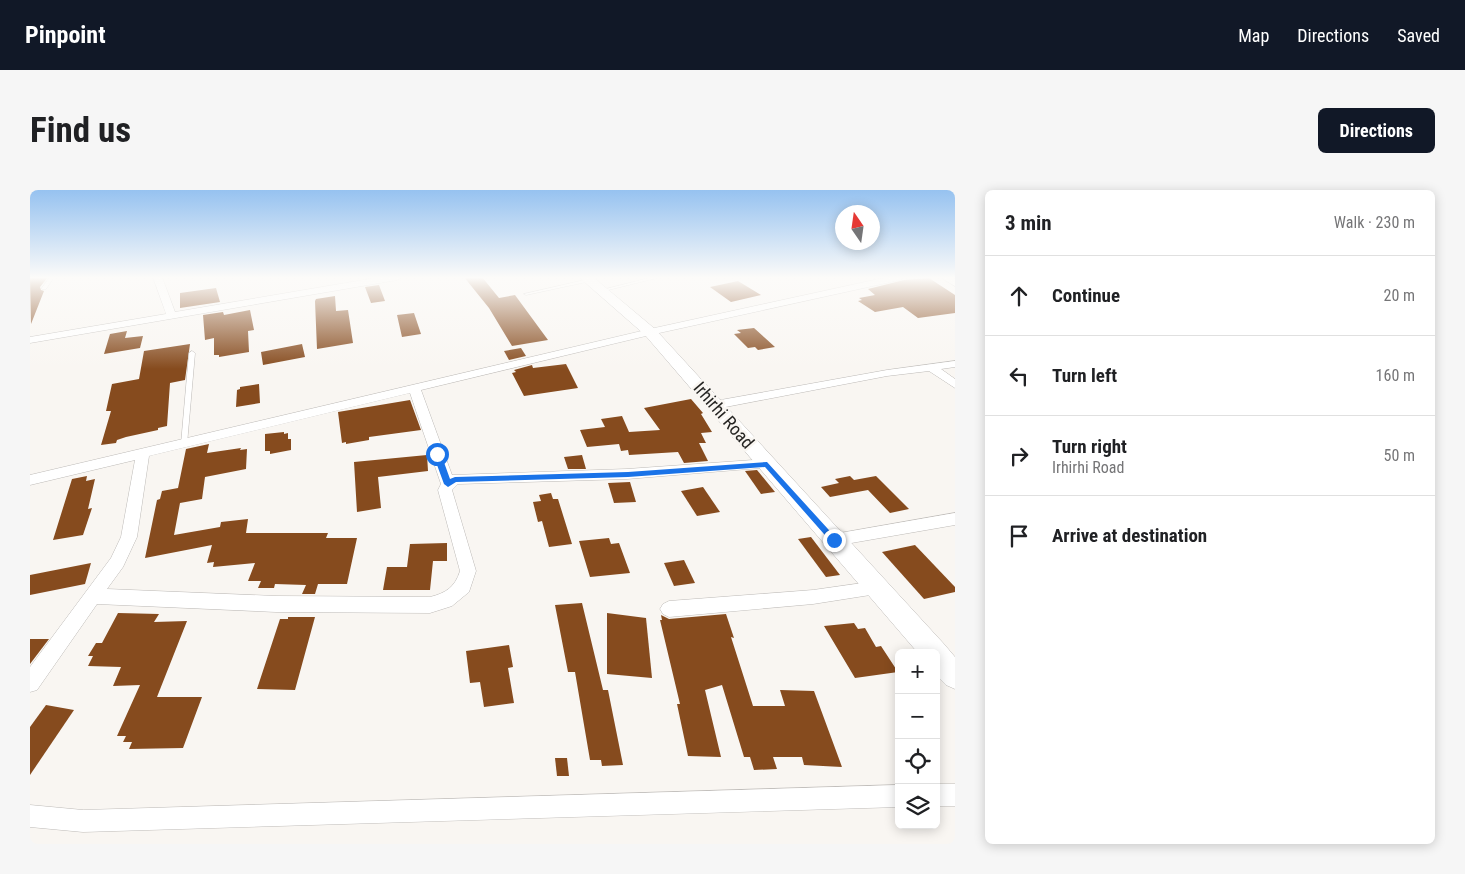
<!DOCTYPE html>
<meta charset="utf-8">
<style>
body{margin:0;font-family:"Roboto Condensed",sans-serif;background:#f6f6f6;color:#202124}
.controls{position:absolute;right:15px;bottom:15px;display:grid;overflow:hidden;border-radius:8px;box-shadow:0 2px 12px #0003}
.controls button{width:45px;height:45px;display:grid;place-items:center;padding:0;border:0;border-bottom:1px solid #e0e0e0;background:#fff;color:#202124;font:25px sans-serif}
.compass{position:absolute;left:805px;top:15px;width:45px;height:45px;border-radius:50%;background:#fff;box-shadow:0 2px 12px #0003;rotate:347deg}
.stop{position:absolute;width:15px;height:15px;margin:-11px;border:4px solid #1a73e8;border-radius:50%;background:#fff}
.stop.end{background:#1a73e8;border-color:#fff;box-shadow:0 1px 5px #0008}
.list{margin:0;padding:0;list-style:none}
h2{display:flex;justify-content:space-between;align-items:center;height:65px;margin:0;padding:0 20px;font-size:21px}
h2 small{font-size:16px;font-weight:400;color:#757577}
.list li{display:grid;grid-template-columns:32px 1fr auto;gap:15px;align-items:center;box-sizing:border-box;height:80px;padding:0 20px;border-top:1px solid #e0e0e0}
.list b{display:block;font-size:19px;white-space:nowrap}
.list p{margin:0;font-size:16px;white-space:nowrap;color:#757577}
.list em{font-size:16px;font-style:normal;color:#757577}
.icon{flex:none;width:28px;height:28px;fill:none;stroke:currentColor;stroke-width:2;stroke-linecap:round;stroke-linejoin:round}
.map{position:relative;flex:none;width:925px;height:654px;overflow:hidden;border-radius:8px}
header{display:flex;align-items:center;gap:30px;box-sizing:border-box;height:70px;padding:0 25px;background:#111827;color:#fff}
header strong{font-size:24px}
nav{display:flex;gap:28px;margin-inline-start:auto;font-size:18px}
.intro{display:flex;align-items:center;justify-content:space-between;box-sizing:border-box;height:120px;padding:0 30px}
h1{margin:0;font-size:35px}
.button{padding:12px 22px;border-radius:8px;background:#111827;color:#fff;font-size:18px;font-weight:700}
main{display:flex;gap:30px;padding:0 30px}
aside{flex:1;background:#fff;border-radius:8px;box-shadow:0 2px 12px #0003}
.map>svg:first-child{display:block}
</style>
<header>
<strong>Pinpoint</strong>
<nav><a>Map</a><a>Directions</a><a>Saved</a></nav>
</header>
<div class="intro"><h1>Find us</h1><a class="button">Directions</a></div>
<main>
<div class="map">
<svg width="925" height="654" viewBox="0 0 925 654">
<rect width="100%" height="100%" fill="#f9f6f2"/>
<g fill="#864b1e">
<path d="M 0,87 L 18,87 L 10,97 L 11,100 L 14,101 L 1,134 Z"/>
<path d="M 434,87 L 452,87 L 469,108 L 485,105 L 518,150 L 482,156 L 459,118 Z"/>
<path d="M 899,88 L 925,105 L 925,123 L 888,128 L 873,117 L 845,122 L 828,111 L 832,110 L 829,108 L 845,105 L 838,99 L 874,90 Z"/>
<path d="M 708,91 L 731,105 L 701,112 L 680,97 Z"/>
<path d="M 349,95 L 355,111 L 341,113 L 335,97 Z"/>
<path d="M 186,98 L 190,112 L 150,118 L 150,103 Z"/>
<path d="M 305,106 L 306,121 L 318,120 L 323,153 L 287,159 L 285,111 L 286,109 Z"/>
<path d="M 220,120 L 224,140 L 218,141 L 219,162 L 189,167 L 189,165 L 184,165 L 184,148 L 175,150 L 173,125 L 193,122 L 194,125 Z"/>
<path d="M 384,123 L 391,144 L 372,147 L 367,125 Z"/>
<path d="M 724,138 L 745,157 L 728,160 L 725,157 L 718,158 L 704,144 L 711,143 L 707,140 Z"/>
<path d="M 97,141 L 95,148 L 113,146 L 110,158 L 74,164 L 80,144 Z"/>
<path d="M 160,154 L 155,190 L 140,193 L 137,236 L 128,238 L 128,240 L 96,247 L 87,250 L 86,253 L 71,255 L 81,221 L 76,221 L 82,194 L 109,189 L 114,161 Z"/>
<path d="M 272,154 L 275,167 L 233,175 L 231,162 Z"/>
<path d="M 491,158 L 496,166 L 479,170 L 474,161 Z"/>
<path d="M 536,174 L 548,198 L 494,206 L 482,183 L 486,182 L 484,180 L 502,175 L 503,178 Z"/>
<path d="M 229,194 L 230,213 L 206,217 L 207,200 L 210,199 L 210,197 Z"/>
<path d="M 661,209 L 673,223 L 671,224 L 682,242 L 671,243 L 676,253 L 669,253 L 678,271 L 654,273 L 648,262 L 599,265 L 598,260 L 591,261 L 589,254 L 557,257 L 550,240 L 575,237 L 571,229 L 592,226 L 599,242 L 630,240 L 614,218 Z"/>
<path d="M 380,210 L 391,240 L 339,247 L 339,250 L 316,254 L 316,252 L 312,253 L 308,222 Z"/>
<path d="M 254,242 L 254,244 L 258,243 L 258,249 L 261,249 L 261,260 L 240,264 L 240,261 L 235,261 L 235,244 Z"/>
<path d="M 179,254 L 177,263 L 211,258 L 210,260 L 217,259 L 216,279 L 175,287 L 172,309 L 150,313 L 144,345 L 190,337 L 191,332 L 218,329 L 216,343 L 298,343 L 296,348 L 327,348 L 317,394 L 288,394 L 285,404 L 272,404 L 276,395 L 245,394 L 244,398 L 228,398 L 231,391 L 218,391 L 225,373 L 183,377 L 184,372 L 177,373 L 182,355 L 115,368 L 127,310 L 130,309 L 132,301 L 148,298 L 156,259 Z"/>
<path d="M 397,265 L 398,281 L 348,287 L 351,318 L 327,322 L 324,272 Z"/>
<path d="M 552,265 L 556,279 L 538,279 L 534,267 Z"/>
<path d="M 727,280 L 745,302 L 731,304 L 715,281 Z"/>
<path d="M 57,286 L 56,291 L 65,289 L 58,319 L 62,318 L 53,345 L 23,350 L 42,289 Z"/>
<path d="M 820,286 L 824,290 L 846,286 L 879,319 L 860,323 L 838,300 L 800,307 L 791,297 L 809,293 L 805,289 Z"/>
<path d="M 600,292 L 606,312 L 584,313 L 578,293 Z"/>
<path d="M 673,297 L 690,322 L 667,326 L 651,301 Z"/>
<path d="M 521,303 L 523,309 L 528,309 L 542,354 L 519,357 L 512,331 L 508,332 L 503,312 L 511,311 L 509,305 Z"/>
<path d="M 781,347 L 810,385 L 796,387 L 768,349 Z"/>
<path d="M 579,348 L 581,354 L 589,353 L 600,383 L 560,387 L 549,351 Z"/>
<path d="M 417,353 L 417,371 L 403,371 L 400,400 L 353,400 L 357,377 L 377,377 L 380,354 Z"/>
<path d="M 885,355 L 925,397 L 925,402 L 894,409 L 852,362 Z"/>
<path d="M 654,370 L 665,393 L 644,396 L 634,373 Z"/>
<path d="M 61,373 L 55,394 L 0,405 L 0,385 Z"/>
<path d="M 552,413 L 573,500 L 578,500 L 593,575 L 572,576 L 571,570 L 560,570 L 545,482 L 538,482 L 525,415 Z"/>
<path d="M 88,423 L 129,424 L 124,432 L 157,431 L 127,507 L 172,507 L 153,558 L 99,559 L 102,552 L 93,552 L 96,546 L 87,546 L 110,495 L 83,496 L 91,477 L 58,476 L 63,466 L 58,466 L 66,453 L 72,453 Z"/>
<path d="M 577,423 L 616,428 L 622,488 L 577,484 Z"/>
<path d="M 696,424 L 704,448 L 701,447 L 723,516 L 755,516 L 750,500 L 784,501 L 812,577 L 774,575 L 772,567 L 743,567 L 747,579 L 724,580 L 720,567 L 714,567 L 692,495 L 675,500 L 691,567 L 658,566 L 647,514 L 650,514 L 630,430 L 632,430 L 631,425 L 639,429 Z"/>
<path d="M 258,427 L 285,427 L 265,500 L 227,499 L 250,429 L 258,429 Z"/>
<path d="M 824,433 L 828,439 L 835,438 L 846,457 L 851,456 L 868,482 L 825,488 L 794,436 Z"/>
<path d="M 0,449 L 19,449 L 0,474 Z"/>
<path d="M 479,455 L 483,477 L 478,478 L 484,513 L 454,517 L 450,492 L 440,493 L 436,461 Z"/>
<path d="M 16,515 L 44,520 L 0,585 L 0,537 Z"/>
<path d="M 525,568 L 537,568 L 539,586 L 527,586 Z"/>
</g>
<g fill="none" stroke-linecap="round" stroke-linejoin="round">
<g stroke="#bdbab7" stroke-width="1">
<g id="lane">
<path d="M 20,87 L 24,87 L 16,99 L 12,99 L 12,98 Z"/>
<path d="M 623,87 L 631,87 L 570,102 L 568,101 Z"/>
<path d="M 559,89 L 561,89 L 561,91 L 496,105 L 494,104 Z"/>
<path d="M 162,161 L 165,163 L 157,254 L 154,256 L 151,254 L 159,163 Z"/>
</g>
</g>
<g stroke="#bdbab7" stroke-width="1">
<g id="street">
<path d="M 123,87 L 132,87 L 145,122 L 351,87 L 372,87 L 367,90 L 0,153 L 0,147 L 136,124 Z"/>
<path d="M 858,87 L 875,87 L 870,90 L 620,145 L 391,200 L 422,285 L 597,279 L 737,269 L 742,271 L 744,274 L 742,277 L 597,289 L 428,294 L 422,300 L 446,381 L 439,402 L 422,416 L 400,423 L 246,422 L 67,414 L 7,500 L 0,502 L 0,477 L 81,368 L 91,347 L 105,270 L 0,295 L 0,285 L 620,139 ZM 380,203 L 411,294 L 408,300 L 430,381 C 425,397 416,403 400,407 L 246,406 L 77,399 L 93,377 L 107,347 L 119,266 Z"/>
<path d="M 910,87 L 921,87 L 925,89 L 925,96 Z"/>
<path d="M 925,171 L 925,177 L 911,179 L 925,189 L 925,198 L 899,181 L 857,186 L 685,219 L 679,215 L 685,211 L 857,180 Z"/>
<path d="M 925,323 L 925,335 L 804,356 L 798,354 L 796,350 L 798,346 L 804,344 Z"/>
<path d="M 847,391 L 853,393 L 855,398 L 853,403 L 783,414 L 639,427 L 633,424 L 630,419 L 633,414 L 639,411 L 783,400 Z"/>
<rect x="906" y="594" width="19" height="22"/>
<path d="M 869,595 L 869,617 L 53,642 L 0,637 L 0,615 L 53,620 Z"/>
</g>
</g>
<g stroke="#bdbab7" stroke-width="1">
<path id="secondary" d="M 549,87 L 563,87 L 625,139 L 914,454 L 925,467 L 925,499 L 916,495 L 906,485 L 906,463 L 888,463 L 615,145 Z"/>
</g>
<use href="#lane" fill="#fff" fill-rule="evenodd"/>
<use href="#street" fill="#fff" fill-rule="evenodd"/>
<use href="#secondary" fill="#fff" fill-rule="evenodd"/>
</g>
<linearGradient id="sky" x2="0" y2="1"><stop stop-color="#96c2f0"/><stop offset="0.49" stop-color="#fcfbf9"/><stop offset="1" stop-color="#fcfbf9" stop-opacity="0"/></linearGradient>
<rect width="925" height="179" fill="url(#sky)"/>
<path fill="#1a73e8" d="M 407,262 L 411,264 L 420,289 L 425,287 L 598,282 L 737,272 L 808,350 L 804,353 L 801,352 L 735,277 L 598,287 L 426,292 L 418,297 L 414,294 L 403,264 Z"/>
<g text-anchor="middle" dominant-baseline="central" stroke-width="5" stroke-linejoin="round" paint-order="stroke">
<g font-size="18" fill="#252422" stroke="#f9f6f2">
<text transform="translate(694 225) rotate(49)">Irhirhi Road</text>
</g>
</g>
</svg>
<div class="controls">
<button>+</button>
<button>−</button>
<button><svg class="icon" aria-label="locate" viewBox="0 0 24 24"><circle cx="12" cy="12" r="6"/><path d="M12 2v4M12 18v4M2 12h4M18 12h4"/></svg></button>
<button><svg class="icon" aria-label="layers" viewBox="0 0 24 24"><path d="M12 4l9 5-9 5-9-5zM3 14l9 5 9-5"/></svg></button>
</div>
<svg class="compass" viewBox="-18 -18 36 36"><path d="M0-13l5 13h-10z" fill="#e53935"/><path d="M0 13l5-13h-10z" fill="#757577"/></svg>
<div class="stop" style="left:407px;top:264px"></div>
<div class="stop end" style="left:804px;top:350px"></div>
</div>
<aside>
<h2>3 min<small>Walk · 230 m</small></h2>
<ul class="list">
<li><svg class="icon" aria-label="ahead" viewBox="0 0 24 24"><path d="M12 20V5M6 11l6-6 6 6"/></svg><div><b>Continue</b></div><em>20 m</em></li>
<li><svg class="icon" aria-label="left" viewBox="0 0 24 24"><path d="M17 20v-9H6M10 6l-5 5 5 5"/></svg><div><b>Turn left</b></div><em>160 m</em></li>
<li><svg class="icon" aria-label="right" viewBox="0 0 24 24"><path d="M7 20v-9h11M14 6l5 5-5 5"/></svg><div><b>Turn right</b><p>Irhirhi Road</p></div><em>50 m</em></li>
<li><svg class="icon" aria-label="arrive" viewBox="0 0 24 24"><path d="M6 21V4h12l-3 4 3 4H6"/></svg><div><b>Arrive at destination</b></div></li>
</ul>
</aside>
</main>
